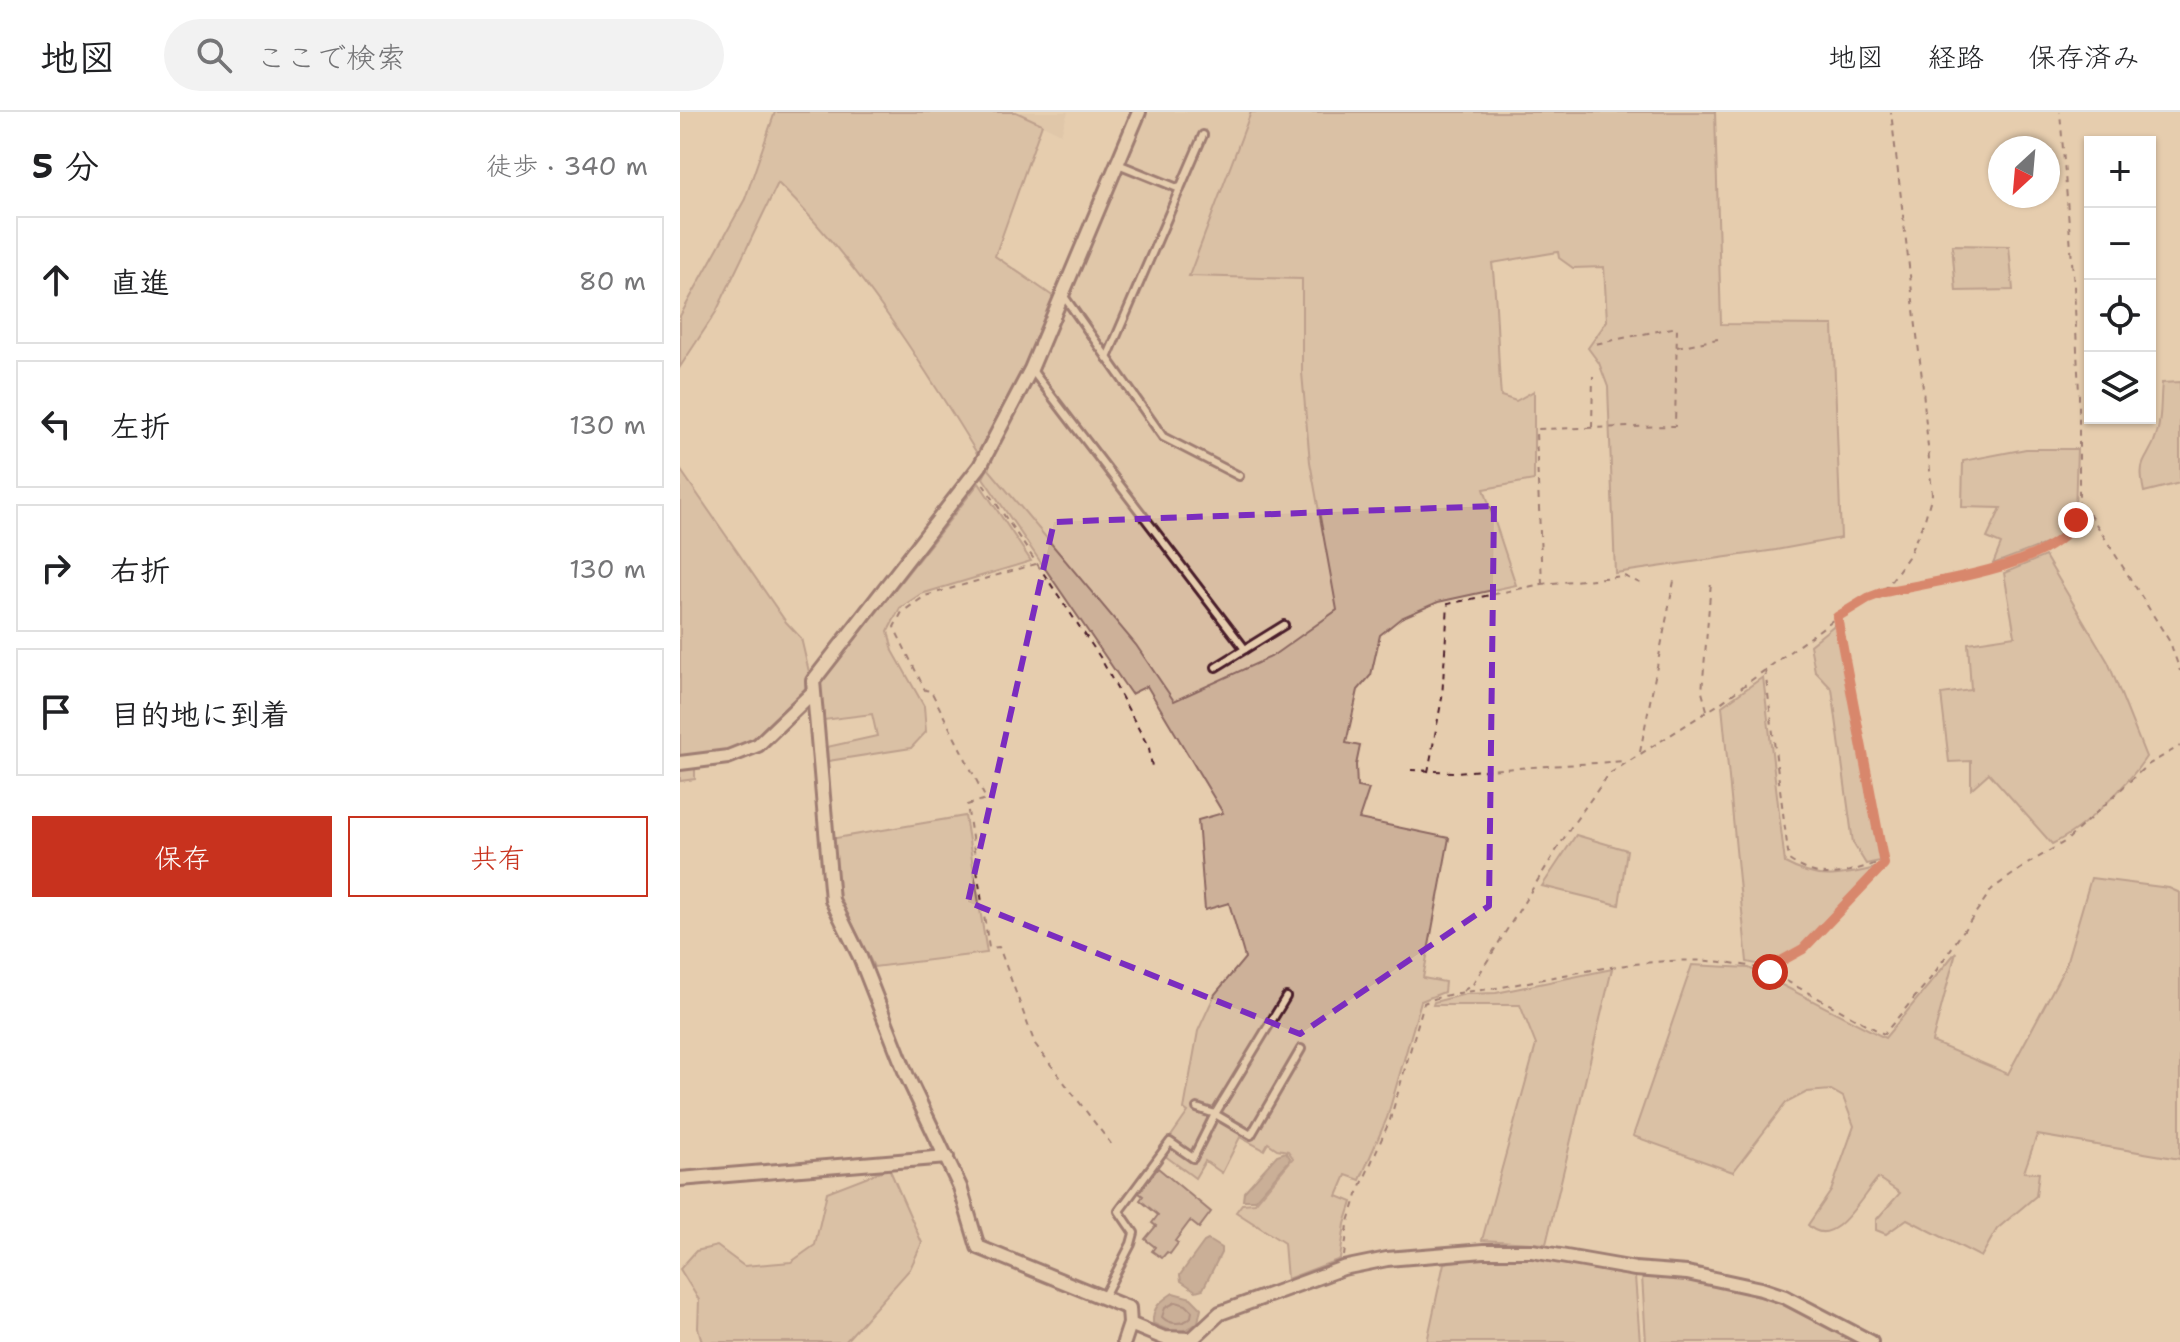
<!DOCTYPE html>
<html lang="ja">
<meta charset="utf-8">
<style>
body{margin:0;font-family:"Shantell Sans","Klee One",sans-serif;background:#f2f2f2;color:#202124}
.controls{position:absolute;right:24px;top:24px;display:grid;overflow:hidden;border-radius:0px;box-shadow:0 2px 6px #0004}
.controls button{width:72px;height:72px;display:grid;place-items:center;padding:0;border:0;border-bottom:2px solid #e0e0e0;background:#fff;color:#202124;font:40px sans-serif}
.compass{position:absolute;left:1308px;top:24px;width:72px;height:72px;border-radius:50%;background:#fff;box-shadow:0 2px 6px #0004;rotate:206deg}
.stop{position:absolute;width:24px;height:24px;margin:-18px;border:6px solid #c8321e;border-radius:50%;background:#fff}
.stop.end{background:#c8321e;border-color:#fff;box-shadow:0 2px 8px #0008}
.list{margin:0;padding:0;list-style:none}
h2{display:flex;justify-content:space-between;align-items:center;height:104px;margin:0;padding:0 32px;font-size:34px}
h2 small{font-size:26px;font-weight:400;color:#757577}
.list li{display:grid;grid-template-columns:52px 1fr auto;gap:24px;align-items:center;box-sizing:border-box;height:128px;margin:0 16px 16px;padding:0 16px;border:2px solid #e0e0e0;border-radius:0px}
.list b{display:block;font-size:30px;white-space:nowrap}
.list em{font-size:26px;font-style:normal;color:#757577}
.actions{display:flex;gap:16px;padding:24px 32px}
.actions a{flex:1;padding:18px 0;border:2px solid #c8321e;border-radius:0px;text-align:center;font-size:28px;color:#c8321e}
.actions .main{background:#c8321e;color:#fff}
.icon{flex:none;width:44px;height:44px;fill:none;stroke:currentColor;stroke-width:2;stroke-linecap:round;stroke-linejoin:round}
.map{position:relative;flex:none;width:1500px;height:1230px;overflow:hidden}
header{display:flex;align-items:center;gap:48px;box-sizing:border-box;height:112px;padding:0 40px;background:#fff;border-bottom:2px solid #e0e0e0}
header strong{font-size:38px}
nav{display:flex;gap:44px;margin-inline-start:auto;font-size:28px}
.search{width:560px;height:72px;background:#f2f2f2;display:flex;align-items:center;gap:20px;box-sizing:border-box;padding:0 28px;border-radius:44px;color:#757577;font-size:30px}
main{display:flex}
aside{flex:1;background:#fff}
.map>svg:first-child{display:block}
</style>
<header>
<strong>地図</strong>
<div class="search"><svg class="icon" aria-label="search" viewBox="0 0 24 24"><circle cx="10" cy="10" r="6"/><path d="M15 15l6 6"/></svg>ここで検索</div>
<nav><a>地図</a><a>経路</a><a>保存済み</a></nav>
</header>
<main>
<aside>
<h2>5 分<small>徒歩 · 340 m</small></h2>
<ul class="list">
<li><svg class="icon" aria-label="ahead" viewBox="0 0 24 24"><path d="M12 20V5M6 11l6-6 6 6"/></svg><div><b>直進</b></div><em>80 m</em></li>
<li><svg class="icon" aria-label="left" viewBox="0 0 24 24"><path d="M17 20v-9H6M10 6l-5 5 5 5"/></svg><div><b>左折</b></div><em>130 m</em></li>
<li><svg class="icon" aria-label="right" viewBox="0 0 24 24"><path d="M7 20v-9h11M14 6l5 5-5 5"/></svg><div><b>右折</b></div><em>130 m</em></li>
<li><svg class="icon" aria-label="arrive" viewBox="0 0 24 24"><path d="M6 21V4h12l-3 4 3 4H6"/></svg><div><b>目的地に到着</b></div></li>
</ul>
<div class="actions"><a class="main">保存</a><a>共有</a></div>
</aside>
<div class="map">
<svg width="1500" height="1230" viewBox="0 0 1500 1230">
<rect width="100%" height="100%" fill="#e6cdae"/>
<filter id="ink" filterUnits="userSpaceOnUse"><feTurbulence type="fractalNoise" baseFrequency=".0125" numOctaves="2"/><feDisplacementMap in="SourceGraphic" scale="16" xChannelSelector="R" yChannelSelector="G"/><feConvolveMatrix kernelMatrix="1 2 1 2 8 2 1 2 1" color-interpolation-filters="sRGB"/></filter>
<g filter="url(#ink)">
<g fill="#d9bea3">
<path d="M 336,0 L 388,0 L 381,22 Z"/>
<path d="M 469,0 L 571,0 L 509,164 L 622,166 L 622,261 L 630,350 L 657,498 L 591,545 L 494,590 L 456,533 L 308,356 L 357,265 Z"/>
</g>
<g fill="#cdb199" stroke="#8c6862" stroke-width="2">
<path d="M 95,0 L 336,0 L 362,12 L 315,144 L 374,185 L 344,255 L 298,343 C 240,248 178,150 98,71 L 36,200 L 0,255 L 0,204 L 65,87 Z"/>
<path d="M 571,0 L 1035,0 L 1041,212 L 1153,213 L 1161,426 L 1096,438 L 935,461 L 928,275 L 919,251 L 908,236 L 927,209 L 924,155 L 893,156 L 879,146 L 878,140 L 812,151 C 818,195 817,239 821,284 L 836,289 L 854,279 L 854,368 L 804,377 L 836,473 L 758,490 L 721,506 L 700,523 L 691,563 L 678,578 L 666,631 L 680,634 L 676,653 L 677,675 L 689,677 L 679,707 L 769,726 L 743,866 L 765,870 L 764,880 L 741,889 L 707,1006 L 680,1068 L 666,1063 L 657,1084 L 672,1090 L 665,1112 L 660,1147 L 607,1167 L 604,1131 L 556,1100 L 562,1092 L 575,1091 L 613,1046 L 608,1039 L 597,1037 L 588,1031 L 584,1038 L 560,1025 L 542,1061 L 525,1049 L 515,1066 L 480,1040 L 508,1000 L 504,997 L 518,919 L 535,882 L 565,846 L 549,791 L 525,798 L 518,708 L 543,701 L 467,574 L 451,582 L 303,366 L 308,356 L 456,533 L 494,589 L 591,545 L 657,498 L 630,350 L 622,261 L 622,167 L 509,164 Z"/>
<path d="M 1272,133 L 1329,134 L 1333,178 L 1276,179 Z"/>
<path d="M 1500,270 L 1500,371 L 1464,380 C 1456,344 1469,351 1477,321 C 1482,305 1480,288 1482,271 Z"/>
<path d="M 1346,337 L 1397,337 L 1395,400 L 1388,416 L 1382,424 L 1371,430 L 1313,452 L 1321,432 L 1307,426 L 1321,396 L 1282,395 L 1283,349 Z"/>
<path d="M 0,357 L 106,510 L 121,526 L 129,560 L 125,568 L 126,581 L 76,629 L 48,639 L 15,643 L 15,667 L 0,669 Z"/>
<path d="M 299,371 L 351,449 L 241,482 L 220,496 L 208,519 L 213,539 L 244,594 L 246,620 L 231,636 L 148,649 L 147,635 L 197,624 L 192,602 L 144,608 L 140,572 Z"/>
<path d="M 1365,444 L 1428,550 L 1466,645 C 1446,675 1404,717 1372,732 L 1309,661 L 1291,677 L 1291,649 L 1269,650 L 1261,582 L 1291,578 L 1288,531 L 1335,524 L 1324,461 Z"/>
<path d="M 1158,510 L 1200,749 L 1186,752 L 1173,731 L 1152,577 L 1135,559 L 1130,533 Z"/>
<path d="M 1083,565 L 1105,751 C 1140,770 1159,764 1196,756 L 1121,836 L 1085,854 L 1067,850 L 1042,594 Z"/>
<path d="M 285,704 L 307,841 L 194,855 L 152,771 L 150,727 Z"/>
<path d="M 896,723 L 947,738 L 939,793 L 862,774 Z"/>
<path d="M 1411,766 L 1489,776 L 1500,781 L 1500,1047 L 1357,1023 L 1344,1060 L 1359,1061 L 1356,1084 L 1317,1117 L 1301,1145 L 1227,1107 L 1206,1122 L 1196,1118 L 1196,1108 L 1220,1081 L 1198,1066 C 1182,1083 1154,1140 1128,1113 L 1151,1079 L 1174,1014 L 1163,985 L 1151,978 L 1127,980 L 1106,991 L 1053,1060 L 953,1024 L 1012,853 L 1069,856 L 1205,926 L 1276,840 L 1252,930 L 1328,962 L 1385,855 Z"/>
<path d="M 932,857 L 866,1132 L 802,1128 L 856,933 L 840,893 L 753,893 L 754,890 L 786,882 L 816,881 Z"/>
<path d="M 209,1056 L 242,1131 L 230,1157 L 165,1230 L 22,1230 L 18,1216 L 19,1188 L 0,1157 L 16,1139 L 37,1134 L 64,1154 L 111,1150 L 135,1133 L 147,1080 Z"/>
<path d="M 805,1145 L 860,1147 L 955,1165 L 960,1230 L 747,1230 L 764,1151 Z"/>
<path d="M 962,1164 L 1006,1166 L 1103,1191 L 1177,1230 L 966,1230 Z"/>
</g>
<g fill="#a8897a" stroke="#825f5a" stroke-width="2">
<path d="M 606,1040 L 610,1046 L 609,1049 L 575,1088 L 563,1088 L 564,1080 L 597,1043 Z"/>
<path d="M 528,1128 L 541,1136 L 541,1141 L 523,1177 L 516,1179 L 501,1169 L 500,1163 L 524,1130 Z"/>
<path d="M 493,1181 L 511,1186 L 521,1196 L 518,1210 C 504,1223 489,1220 473,1211 C 472,1195 481,1189 493,1181 Z"/>
</g>
<g fill="none" stroke-linecap="round" stroke-linejoin="round">
<path stroke="#70494b" stroke-width="2" d="M 496,1190 L 506,1193 L 512,1199 L 511,1205 C 503,1213 490,1213 482,1205 L 485,1196 Z"/>
</g>
<path fill="#ba9c8a" stroke="#4a1f2b" stroke-width="2" d="M 478,1056 L 531,1100 L 519,1116 L 510,1109 L 495,1129 L 498,1131 L 490,1142 L 487,1140 L 482,1146 L 472,1139 L 475,1135 L 465,1127 L 476,1114 L 472,1111 L 478,1103 L 460,1088 L 463,1084 L 459,1081 Z"/>
<g fill="none" stroke-linecap="round" stroke-linejoin="round">
<g stroke="#4a1f2b" stroke-width="12">
<g id="lane">
<path d="M 438,52 L 500,77"/>
<path d="M 383,183 L 483,325 L 559,364"/>
<path d="M 427,246 L 523,23"/>
<path d="M 351,257 L 565,537"/>
<path d="M 536,555 L 604,513"/>
<path d="M 517,996 L 535,1002 L 571,1023 L 621,937"/>
<path d="M 423,1186 L 451,1132 L 454,1121 L 439,1099 L 490,1030 L 513,1046 L 535,1002 L 606,885"/>
</g>
</g>
<g stroke="#4a1f2b" stroke-width="18">
<g id="street">
<path d="M 459,0 L 351,257 L 300,354 L 133,569 L 152,788 L 180,845 L 227,964 L 280,1075 L 298,1135 L 441,1193 L 449,1196 L 450,1212 L 484,1226 L 512,1227 L 540,1201 L 663,1156 L 707,1147 L 804,1139 L 852,1139 L 955,1157 L 1007,1161 L 1081,1177 L 1105,1185 L 1191,1230"/>
<path d="M 0,651 L 48,645 L 78,633 L 133,580"/>
<path d="M 0,1067 L 267,1045"/>
<path d="M 444,1230 L 450,1212"/>
</g>
</g>
<g stroke="#4a1f2b" stroke-width="2" stroke-dasharray="6 6" stroke-linecap="butt">
<path d="M 997,235 L 1038,227"/>
<path d="M 912,315 L 913,264"/>
<path d="M 303,372 L 420,545 L 469,636 L 472,655"/>
<path d="M 1400,394 L 1411,404 L 1490,530 L 1500,559"/>
<path d="M 356,452 L 245,484 L 222,500 L 214,515 L 245,578 L 251,579 L 306,687 L 287,693 L 309,836 L 319,835 L 355,932 L 434,1036"/>
<path d="M 862,472 L 856,320 L 858,317 L 995,314 L 997,215 L 915,232"/>
<path d="M 1204,479 L 1228,445 L 1245,407 L 1252,382 L 1242,266 L 1211,0"/>
<path d="M 1085,558 L 1109,748 C 1145,772 1164,760 1202,750"/>
<path d="M 1027,598 L 1022,580 L 1031,470"/>
<path d="M 960,640 L 995,464"/>
<path d="M 731,658 L 775,660 L 946,649"/>
<path d="M 748,660 L 762,586 L 768,492 L 862,472 L 944,464 L 964,473"/>
<path d="M 1087,857 L 1123,837 L 1204,752 L 1157,506"/>
<path d="M 783,879 L 793,872 L 891,715 L 929,662 L 1039,592 L 1157,505 L 1188,486 L 1312,457 L 1354,442 L 1385,425 L 1390,420 L 1399,393 L 1399,281 L 1394,174 L 1380,0"/>
<path d="M 664,1144 L 668,1113 L 677,1083 L 710,1008 L 744,891 C 769,879 795,880 822,875 C 902,860 1011,833 1090,860 L 1204,922 L 1251,866 L 1312,777 L 1349,751 L 1386,729 L 1466,654 L 1500,634"/>
</g>
<use href="#lane" stroke="#e6cdae" stroke-width="6"/>
<use href="#street" stroke="#e6cdae" stroke-width="12"/>
</g>
</g>
<g fill="none" stroke-linecap="round" stroke-linejoin="round" filter="url(#ink)">
<path stroke="#c8321e" stroke-width="10" d="M 1090,860 L 1085,858 L 1123,837 L 1204,752 L 1157,505 L 1188,486 L 1204,480 C 1252,470 1374,455 1396,408"/>
</g>
<path d="M0 0H1500V1230H0ZM 814,394 L 809,794 L 620,922 L 288,790 L 374,410 Z" fill="#e6cdae" fill-opacity=".55" fill-rule="evenodd"/>
<path fill="none" stroke="#7b2cbf" stroke-width="6" stroke-dasharray="16 10" stroke-linejoin="round" d="M 814,394 L 809,794 L 620,922 L 288,790 L 374,410 Z"/>
</svg>
<div class="controls">
<button>+</button>
<button>−</button>
<button><svg class="icon" aria-label="locate" viewBox="0 0 24 24"><circle cx="12" cy="12" r="6"/><path d="M12 2v4M12 18v4M2 12h4M18 12h4"/></svg></button>
<button><svg class="icon" aria-label="layers" viewBox="0 0 24 24"><path d="M12 4l9 5-9 5-9-5zM3 14l9 5 9-5"/></svg></button>
</div>
<svg class="compass" viewBox="-18 -18 36 36"><path d="M0-13l5 13h-10z" fill="#e53935"/><path d="M0 13l5-13h-10z" fill="#757577"/></svg>
<div class="stop" style="left:1090px;top:860px"></div>
<div class="stop end" style="left:1396px;top:408px"></div>
</div>
</main>
